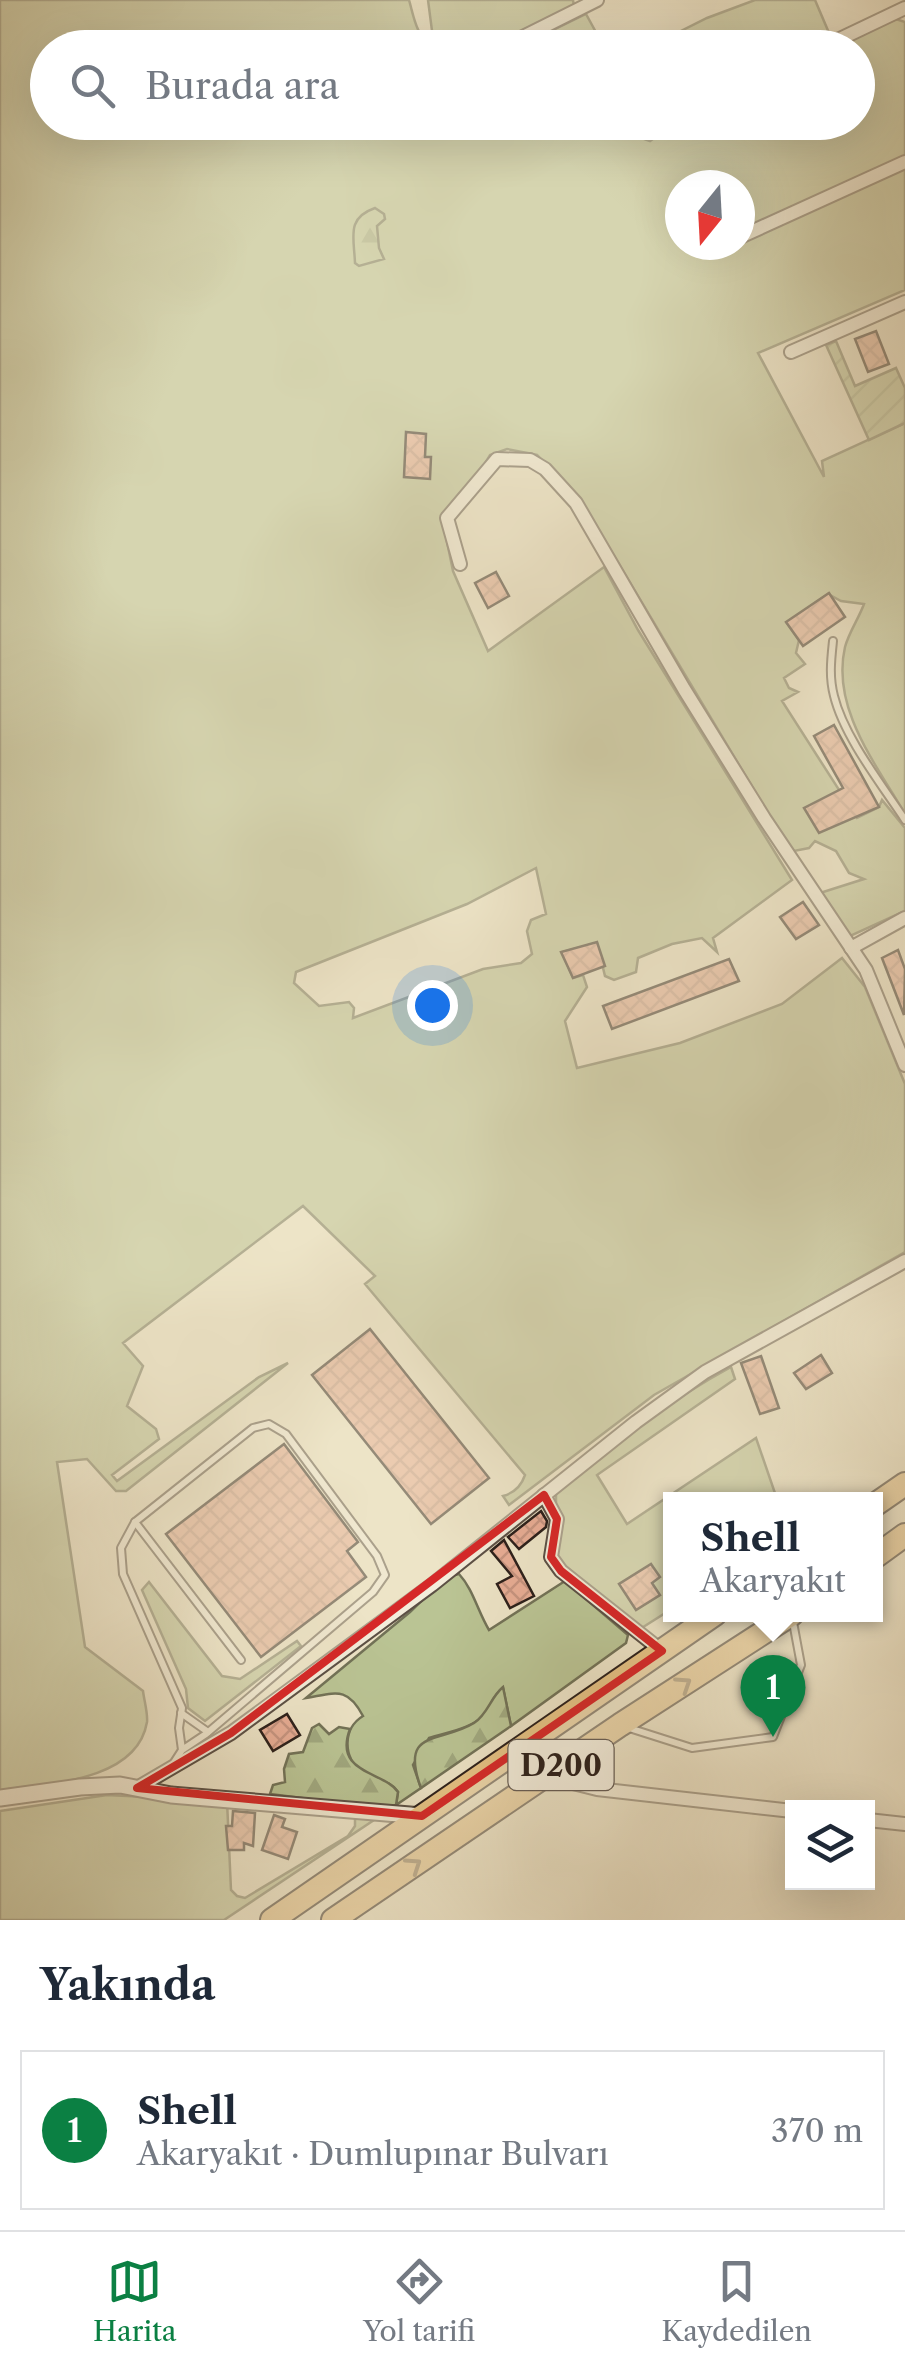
<!DOCTYPE html>
<html lang="tr">
<meta charset="utf-8">
<style>
body{margin:0;font-family:"Libre Caslon Text",serif;background:#f2f2f3;color:#1f2937}
.controls{position:absolute;right:30px;bottom:30px;display:grid;overflow:hidden;border-radius:0px;box-shadow:0 10px 40px #0002}
.controls button{width:90px;height:90px;display:grid;place-items:center;padding:0;border:0;border-bottom:2px solid #e0e1e3;background:#fff;color:#1f2937;font:50px sans-serif}
.compass{position:absolute;left:665px;top:170px;width:90px;height:90px;border-radius:50%;background:#fff;box-shadow:0 10px 40px #0002;rotate:198deg}
.you{position:absolute;left:432px;top:1005px;width:35px;height:35px;margin:-25px;border:8px solid #fff;border-radius:50%;background:#1a73e8;box-shadow:0 0 0 15px #1a73e833}
.badge{display:grid;place-items:center;width:65px;height:65px;border-radius:50%;background:#0b8043;color:#fff;font-size:32px;font-weight:700}
.pin{position:absolute;translate:-50% -82px;filter:drop-shadow(0 2px 5px #0008)}
.pin::after{content:'';position:absolute;top:52px;width:35px;height:30px;background:inherit;clip-path:polygon(0 0,100% 0,50% 100%)}
.popup{position:absolute;left:663px;top:1492px;width:220px;height:130px;box-sizing:border-box;display:grid;place-content:center;border-radius:0px;background:#fff;filter:drop-shadow(0 2px 8px #0005);font-size:32px;white-space:nowrap;color:#747a83}
.popup b{font-size:38px;color:#1f2937}
.popup::after{content:'';position:absolute;left:50%;top:100%;margin-left:-20px;border:20px solid transparent;border-top-color:#fff}
.list{margin:0;padding:0;list-style:none}
h2{display:flex;justify-content:space-between;align-items:center;height:130px;margin:0;padding:0 40px;font-size:42px}
h2 small{font-size:32px;font-weight:400;color:#747a83}
.list li{display:grid;grid-template-columns:65px 1fr auto;gap:30px;align-items:center;box-sizing:border-box;height:160px;margin:0 20px 20px;padding:0 20px;border:2px solid #e0e1e3;border-radius:0px}
.list b{display:block;font-size:38px;white-space:nowrap}
.list p{margin:0;font-size:32px;white-space:nowrap;color:#747a83}
.list em{font-size:32px;font-style:normal;color:#747a83}
.icon{flex:none;width:55px;height:55px;fill:none;stroke:currentColor;stroke-width:2;stroke-linecap:round;stroke-linejoin:round}
.map{position:relative;flex:none;width:905px;height:1920px;overflow:hidden}
.search{position:absolute;background:#fff;box-shadow:0 10px 40px #0002;left:30px;right:30px;top:30px;height:110px;display:flex;align-items:center;gap:25px;box-sizing:border-box;padding:0 35px;border-radius:55px;color:#747a83;font-size:38px}
.sheet{height:310px;background:#fff}
nav{display:flex;justify-content:space-around;align-items:center;box-sizing:border-box;height:140px;border-top:2px solid #e0e1e3;background:#fff;font-size:28px;color:#747a83}
nav a{display:grid;justify-items:center;gap:5px}
nav .on{color:#0b8043}
.map>svg:first-child{display:block}
</style>
<div class="map">
<svg width="905" height="1920" viewBox="0 0 905 1920">
<defs>
<pattern id="forest-firs" width="22" height="20" patternUnits="userSpaceOnUse" patternTransform="scale(2.5)"><rect width="22" height="20" fill="#bac494"/><path d="M5 1l3.5 6h-7zM16 11l3.5 6h-7z" fill="#a0a87f"/></pattern>
<pattern id="garden-furrows" width="10" height="10" patternUnits="userSpaceOnUse" patternTransform="scale(2.5)"><rect width="10" height="10" fill="#bac494"/><path d="M-1 1l2-2M0 10L10 0M9 11l2-2" fill="none" stroke="#a0a87f"/></pattern>
<pattern id="building-cross-hatch" width="8" height="8" patternUnits="userSpaceOnUse" patternTransform="scale(2.5)"><rect width="8" height="8" fill="#e8ad95"/><path d="M0 0l8 8M0 8l8-8" fill="none" stroke="#c79480"/></pattern>
</defs>
<rect width="100%" height="100%" fill="#ede4c7"/>
<filter id="stains"><feTurbulence type="fractalNoise" baseFrequency=".002" numOctaves="4"/><feColorMatrix values="0 0 0 0 .2 0 0 0 0 .09 0 0 0 0 .02 0 0 0 .5 -.17"/></filter>
<radialGradient id="worn" r=".72"><stop offset=".6" stop-color="#630" stop-opacity="0"/><stop offset="1" stop-color="#630" stop-opacity=".3"/></radialGradient>
<g fill="#bac494" stroke="#727257" stroke-width="2.5" fill-rule="evenodd">
<path d="M 0,0 L 409,0 C 414,17 416,38 434,46 L 428,0 L 573,0 L 574,6 L 489,47 L 48,48 L 48,122 L 652,123 L 636,136 L 650,141 L 674,123 L 858,122 L 858,48 L 835,47 L 896,19 L 905,22 L 905,290 L 758,353 L 824,477 L 822,461 L 905,423 L 905,814 C 876,764 831,708 845,647 C 849,632 859,618 864,604 L 841,601 L 828,594 L 787,623 L 799,640 L 796,653 L 805,664 L 784,678 L 789,688 L 798,692 L 782,701 L 857,818 L 879,807 L 882,800 L 905,828 L 905,911 L 848,937 L 820,893 L 864,879 L 849,873 L 836,851 L 815,841 L 809,848 L 794,851 L 769,822 L 769,815 L 580,499 L 537,455 L 507,449 L 490,455 L 445,532 L 453,571 L 488,651 L 604,567 L 638,630 L 792,880 L 713,938 L 717,952 L 702,938 L 672,944 L 638,958 L 636,972 L 614,980 L 605,976 L 597,943 L 562,952 L 573,978 L 583,975 L 587,987 L 565,1021 L 577,1068 L 680,1043 L 782,1004 L 842,958 L 865,987 L 905,1084 L 905,1252 L 654,1395 L 509,1505 L 503,1496 C 514,1493 521,1487 525,1475 L 365,1284 L 375,1276 L 303,1206 L 123,1343 L 143,1366 L 127,1406 L 156,1429 L 159,1439 L 112,1475 L 117,1481 L 259,1377 L 288,1363 L 126,1491 L 116,1491 L 87,1459 L 57,1462 L 85,1647 L 143,1691 C 144,1700 148,1713 147,1722 C 137,1782 46,1784 0,1790 ZM 680,185 L 740,185 L 740,245 L 680,245 ZM 536,868 L 546,914 L 531,920 L 527,931 L 532,954 L 521,963 L 483,969 L 353,1018 L 354,1008 L 349,1002 L 319,1006 L 294,983 L 296,972 L 467,904 Z"/>
<path d="M 755,0 L 815,0 L 829,33 L 799,47 L 649,47 L 707,18 Z"/>
<path d="M 586,14 L 604,47 L 546,47 L 541,36 Z"/>
<path d="M 731,1367 L 735,1379 L 597,1475 L 627,1524 L 756,1438 L 777,1499 L 670,1500 L 670,1610 L 640,1629 L 556,1558 L 556,1491 C 612,1446 668,1401 731,1367 Z"/>
<path d="M 459,1574 C 473,1589 478,1612 489,1630 L 565,1581 L 628,1635 L 626,1643 L 511,1726 L 503,1688 C 492,1696 492,1705 484,1715 C 471,1729 447,1732 429,1738 L 413,1765 L 421,1788 L 396,1805 L 398,1792 C 389,1778 374,1782 362,1772 C 342,1757 343,1728 363,1716 C 347,1686 336,1693 306,1698 L 410,1612 L 446,1577 Z"/>
<path d="M 149,1582 L 222,1676 L 240,1679 L 297,1641 L 301,1646 L 205,1721 L 188,1708 L 186,1689 L 142,1590 Z"/>
<path d="M 107,1795 L 227,1801 L 231,1890 L 237,1896 L 245,1898 L 348,1836 L 355,1826 L 355,1812 L 380,1814 L 374,1820 L 224,1920 L 0,1920 L 0,1811 Z"/>
</g>
<g fill="url(#forest-firs)" stroke="#727257" stroke-width="2.5">
<path d="M 375,208 L 384,214 L 385,219 L 377,226 L 379,248 L 384,259 L 359,266 L 355,263 C 354,237 346,218 375,208 Z"/>
<path d="M 503,1687 L 511,1726 L 421,1788 C 399,1728 440,1744 474,1723 C 488,1714 490,1698 503,1687 Z"/>
<path d="M 319,1724 L 329,1734 L 339,1727 L 350,1729 C 333,1774 384,1771 398,1792 L 396,1805 L 381,1808 L 270,1794 L 273,1785 L 285,1782 L 284,1769 L 289,1754 L 303,1752 L 312,1728 Z"/>
</g>
<path fill="url(#garden-furrows)" stroke="#727257" stroke-width="2.5" d="M 836,341 L 855,386 L 896,368 L 905,388 L 905,423 L 869,440 L 826,345 Z"/>
<g fill="url(#building-cross-hatch)" stroke="#2b1f1a" stroke-width="2.5">
<path d="M 876,331 L 889,364 L 868,372 L 855,339 Z"/>
<path d="M 406,432 L 426,434 L 425,457 L 431,457 L 430,479 L 404,477 Z"/>
<path d="M 496,572 L 509,596 L 488,608 L 475,583 Z"/>
<path d="M 829,593 L 845,617 L 803,646 L 786,622 Z"/>
<path d="M 834,725 L 879,807 L 819,833 L 804,808 L 843,788 L 814,736 Z"/>
<path d="M 803,902 L 819,925 L 796,939 L 780,917 Z"/>
<path d="M 597,942 L 605,966 L 573,978 L 561,952 Z"/>
<path d="M 898,950 L 905,969 L 904,1015 L 882,958 Z"/>
<path d="M 729,959 L 739,981 L 612,1029 L 603,1006 Z"/>
<path d="M 370,1329 L 489,1478 L 431,1524 L 312,1375 Z"/>
<path d="M 821,1355 L 832,1373 L 806,1389 L 794,1373 Z"/>
<path d="M 761,1356 L 779,1408 L 760,1414 L 741,1363 Z"/>
<path d="M 284,1444 L 358,1542 L 347,1551 L 366,1577 L 261,1657 L 166,1534 Z"/>
<path d="M 541,1511 L 547,1521 L 546,1527 L 519,1549 L 508,1537 Z"/>
<path d="M 504,1540 L 534,1596 L 510,1608 L 497,1584 L 512,1576 L 491,1551 Z"/>
<path d="M 651,1564 L 660,1577 L 652,1583 L 660,1595 L 636,1610 L 619,1584 Z"/>
<path d="M 287,1714 L 300,1735 L 273,1751 L 260,1730 Z"/>
<path d="M 233,1811 L 255,1813 L 253,1846 L 244,1843 L 244,1850 L 228,1850 L 226,1826 L 232,1826 Z"/>
<path d="M 274,1815 L 285,1819 L 282,1827 L 297,1832 L 288,1859 L 262,1850 Z"/>
</g>
<g fill="none" stroke-linecap="round" stroke-linejoin="round">
<g stroke="#5c5045" stroke-width="10">
<g id="service">
<path d="M 833,641 C 831,660 829,677 834,696 C 844,737 882,785 905,820"/>
<path d="M 135,1522 L 241,1660"/>
<path d="M 181,1713 L 208,1732"/>
<path d="M 626,1727 L 692,1748 L 773,1737 L 801,1665 L 793,1622"/>
<path d="M 173,1764 L 182,1750 L 206,1734 L 373,1592 L 385,1575 L 377,1556 L 286,1434 L 269,1424 L 253,1428 L 135,1522 L 121,1548 L 123,1574 L 182,1708 L 179,1728 L 182,1750"/>
</g>
</g>
<g stroke="#5c5045" stroke-width="16">
<g id="minor">
<path d="M 501,48 L 597,0"/>
<path d="M 821,48 L 905,8"/>
<path d="M 658,125 L 663,122"/>
<path d="M 740,237 L 905,162"/>
<path d="M 791,352 L 905,302"/>
<path d="M 460,564 L 447,518 L 497,459 L 530,460 L 545,469 L 576,503 L 684,689 L 764,818 L 866,970 L 905,1065"/>
<path d="M 851,948 L 905,918"/>
<path d="M 544,1495 L 557,1519 L 551,1557 L 561,1571 L 662,1651"/>
<path d="M 545,1776 L 597,1789 L 792,1811"/>
<path d="M 137,1788 L 231,1733 L 432,1585 L 636,1422 L 705,1372 L 905,1261"/>
<path d="M 868,1820 L 905,1824"/>
</g>
</g>
<g stroke="#5c5045" stroke-width="19">
<path id="tertiary" d="M 0,1798 L 80,1787 L 120,1785 L 171,1795 L 422,1816"/>
</g>
<g stroke="#2b1f1a" stroke-width="26">
<g id="trunk">
<path d="M 876,1504 L 905,1484"/>
<path d="M 876,1556 L 905,1535"/>
<path d="M 272,1920 L 715,1614"/>
<path d="M 333,1920 L 620,1725 L 792,1614"/>
</g>
</g>
<use href="#service" stroke="#f3eddb" stroke-width="6"/>
<use href="#minor" stroke="#f3eddb" stroke-width="12"/>
<use href="#tertiary" stroke="#f3eddb" stroke-width="15"/>
<use href="#trunk" stroke="#e6c284" stroke-width="22"/>
</g>
<defs><path id="oneway-chevron" d="M-2-3.5L2.5 0L-2 3.5" fill="none" stroke-width="1.6" stroke-linecap="round" stroke-linejoin="round" transform="scale(2.5)"/></defs>
<g stroke="#88704f">
<use href="#oneway-chevron" transform="translate(684 1684) rotate(-33)"/>
<use href="#oneway-chevron" transform="translate(414 1865) rotate(-34)"/>
</g>
<path d="M0 0H905V1920H0ZM 544,1495 L 557,1519 L 551,1557 L 561,1571 L 662,1651 L 422,1816 L 137,1788 L 231,1733 Z" fill="#ede4c7" fill-opacity=".55" fill-rule="evenodd"/>
<path fill="none" stroke="#d62828" stroke-width="8" stroke-linejoin="round" d="M 544,1495 L 557,1519 L 551,1557 L 561,1571 L 662,1651 L 422,1816 L 137,1788 L 231,1733 Z"/>
<g text-anchor="middle" dominant-baseline="central" stroke-width="8" stroke-linejoin="round" paint-order="stroke">
<rect fill="#f3eddb" stroke="#675d54" stroke-width="2.5" x="508.5" y="1740" width="105" height="50" rx="8"/>
<g font-size="30" font-weight="bold" fill="#2b1f1a">
<text x="561" y="1765">D200</text>
</g>
</g>
<rect width="100%" height="100%" filter="url(#stains)"/>
<rect width="100%" height="100%" fill="url(#worn)"/>
</svg>
<div class="controls">
<button><svg class="icon" aria-label="layers" viewBox="0 0 24 24"><path d="M12 4l9 5-9 5-9-5zM3 14l9 5 9-5"/></svg></button>
</div>
<svg class="compass" viewBox="-18 -18 36 36"><path d="M0-13l5 13h-10z" fill="#e53935"/><path d="M0 13l5-13h-10z" fill="#747a83"/></svg>
<div class="you"></div>
<div class="pin badge" style="left:773px;top:1737px">1</div>
<div class="popup"><b>Shell</b>Akaryakıt</div>
<div class="search"><svg class="icon" aria-label="search" viewBox="0 0 24 24"><circle cx="10" cy="10" r="6"/><path d="M15 15l6 6"/></svg>Burada ara</div>
</div>
<section class="sheet">
<h2>Yakında<small></small></h2>
<ul class="list">
<li><span class="badge">1</span><div><b>Shell</b><p>Akaryakıt · Dumlupınar Bulvarı</p></div><em>370 m</em></li>
</ul>
</section>
<nav>
<a class="on"><svg class="icon" aria-label="map" viewBox="0 0 24 24"><path d="M3 6l6-2 6 2 6-2v14l-6 2-6-2-6 2zM9 4v14M15 6v14"/></svg>Harita</a>
<a><svg class="icon" aria-label="directions" viewBox="0 0 24 24"><path d="M12 3l9 9-9 9-9-9zM9 14v-3h6M13 9l2 2-2 2"/></svg>Yol tarifi</a>
<a><svg class="icon" aria-label="saved" viewBox="0 0 24 24"><path d="M7 4h10v16l-5-4-5 4z"/></svg>Kaydedilen</a>
</nav>
